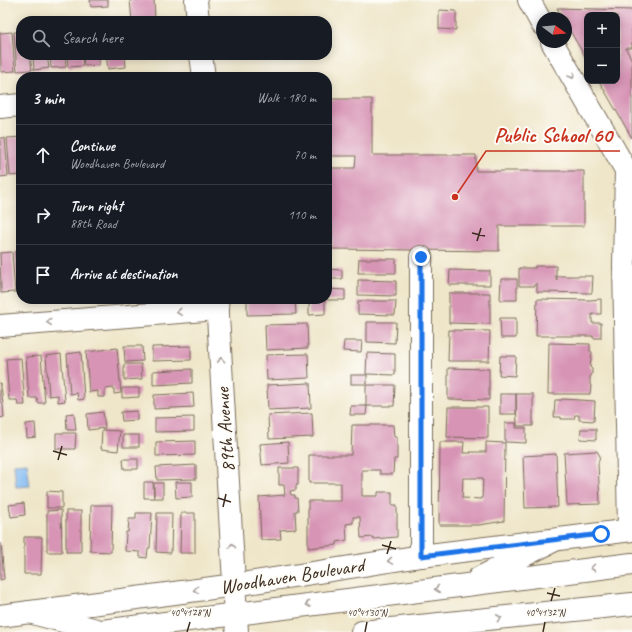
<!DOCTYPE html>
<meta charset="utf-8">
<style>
body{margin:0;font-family:Caveat,sans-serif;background:#20242c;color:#f1f3f6}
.controls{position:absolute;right:12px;top:12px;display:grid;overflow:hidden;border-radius:8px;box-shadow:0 2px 10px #0003}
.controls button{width:36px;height:36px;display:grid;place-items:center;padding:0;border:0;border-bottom:1px solid #363941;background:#171b24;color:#f1f3f6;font:20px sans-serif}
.compass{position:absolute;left:536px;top:12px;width:36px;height:36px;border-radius:50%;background:#171b24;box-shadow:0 2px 10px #0003;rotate:106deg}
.stop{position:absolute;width:12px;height:12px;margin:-9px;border:3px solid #1a73e8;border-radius:50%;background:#fff}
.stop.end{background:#1a73e8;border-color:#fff;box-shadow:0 1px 4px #0008}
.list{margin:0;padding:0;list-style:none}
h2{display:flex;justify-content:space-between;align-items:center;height:52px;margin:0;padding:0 16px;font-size:17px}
h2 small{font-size:13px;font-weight:400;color:#9ea1a6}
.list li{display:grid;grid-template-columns:26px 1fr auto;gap:12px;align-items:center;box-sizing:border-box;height:60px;padding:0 16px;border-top:1px solid #363941}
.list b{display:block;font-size:15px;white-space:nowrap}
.list p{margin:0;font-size:13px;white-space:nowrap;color:#9ea1a6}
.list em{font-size:13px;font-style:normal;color:#9ea1a6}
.icon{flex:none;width:22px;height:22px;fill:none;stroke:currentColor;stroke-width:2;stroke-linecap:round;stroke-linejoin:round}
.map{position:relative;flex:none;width:632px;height:632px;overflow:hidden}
.search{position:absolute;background:#171b24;box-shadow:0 2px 10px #0003;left:16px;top:16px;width:316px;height:44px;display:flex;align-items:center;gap:10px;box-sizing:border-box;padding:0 14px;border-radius:16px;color:#9ea1a6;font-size:15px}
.panel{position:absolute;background:#171b24;box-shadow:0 2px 10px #0003;left:16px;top:72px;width:316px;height:232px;border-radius:16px}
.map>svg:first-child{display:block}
</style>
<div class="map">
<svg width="632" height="632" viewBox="0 0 632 632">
<rect width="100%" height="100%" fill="#fdfcf7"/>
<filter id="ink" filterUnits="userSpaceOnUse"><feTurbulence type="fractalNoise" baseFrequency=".025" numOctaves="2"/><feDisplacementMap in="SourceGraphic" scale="8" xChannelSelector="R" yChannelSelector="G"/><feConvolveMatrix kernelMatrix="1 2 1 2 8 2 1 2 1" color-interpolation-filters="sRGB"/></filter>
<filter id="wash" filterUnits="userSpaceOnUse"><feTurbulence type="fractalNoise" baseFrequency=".012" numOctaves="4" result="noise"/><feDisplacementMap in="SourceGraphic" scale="16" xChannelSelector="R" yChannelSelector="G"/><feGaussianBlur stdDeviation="0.9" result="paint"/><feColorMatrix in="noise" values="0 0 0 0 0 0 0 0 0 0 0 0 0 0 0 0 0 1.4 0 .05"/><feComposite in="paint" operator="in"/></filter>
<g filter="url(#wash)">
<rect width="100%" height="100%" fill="#efe6c9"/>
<path fill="#81b9f2" stroke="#5e7288" d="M 27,463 L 30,486 L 16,487 L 14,464 Z"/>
<g id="blocks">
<g fill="#d794b5" fill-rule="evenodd">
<path d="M 90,0 L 108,0 L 108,6 L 91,7 Z"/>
<path d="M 130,0 L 154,0 L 155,21 L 132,21 Z"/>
<path d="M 557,8 L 632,10 L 632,48 L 626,48 L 626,49 L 632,60 L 632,138 L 599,81 L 617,81 L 617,15 L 587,15 L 587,60 L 566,24 L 566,18 L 563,18 Z"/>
<path d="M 439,10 L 456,11 L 456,30 L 439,29 Z"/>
<path d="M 12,32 L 15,71 L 1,72 L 0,33 Z"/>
<path d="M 14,32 L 21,32 L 21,55 L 30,55 L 32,70 L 17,71 Z"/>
<path d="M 33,55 L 47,55 L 49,68 L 34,70 Z"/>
<path d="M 50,55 L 65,55 L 66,67 L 51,68 Z"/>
<path d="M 67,55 L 82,55 L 83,66 L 68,67 Z"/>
<path d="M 83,55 L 99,55 L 99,65 L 84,66 Z"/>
<path d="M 106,55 L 125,55 L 126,67 L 108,69 Z"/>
<path d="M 327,99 L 372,99 L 372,155 L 476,155 L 476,171 L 584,171 L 584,226 L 499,226 L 499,251 L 332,249 L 332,223 L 327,223 L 327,168 L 355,168 L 356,156 L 327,156 Z"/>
<path d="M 21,137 L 21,175 L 10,176 L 7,138 Z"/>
<path d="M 0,138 L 5,138 L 8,176 L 0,177 Z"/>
<path d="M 21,251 L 21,292 L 18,292 L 15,252 Z"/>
<path d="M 12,252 L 15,292 L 1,293 L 0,253 Z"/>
<path d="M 359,259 L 396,259 L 396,273 L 358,273 Z"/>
<path d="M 535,266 L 556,266 L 556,280 L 557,280 L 557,276 L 593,276 L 592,293 L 537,292 L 537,284 L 535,284 L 535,286 L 519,286 L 519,268 L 535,268 Z"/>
<path d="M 327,269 L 342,270 L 342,279 L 327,279 Z"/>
<path d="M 450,270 L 490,271 L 490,285 L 449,285 Z"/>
<path d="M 501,279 L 517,279 L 517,300 L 500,300 Z"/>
<path d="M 358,280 L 396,281 L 396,296 L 358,295 Z"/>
<path d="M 328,289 L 345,290 L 345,300 L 327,300 Z"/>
<path d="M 449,293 L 490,293 L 490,324 L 449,323 Z"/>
<path d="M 247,299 L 295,299 L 296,314 L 247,315 Z"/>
<path d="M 309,299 L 325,299 L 325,314 L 309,315 Z"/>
<path d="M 537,299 L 590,300 L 601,299 L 601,314 L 592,314 L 592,323 L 601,323 L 601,338 L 593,338 L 593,336 L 536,336 Z"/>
<path d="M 358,301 L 396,301 L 395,315 L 358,314 Z"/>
<path d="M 500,318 L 516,318 L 516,338 L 501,338 Z"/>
<path d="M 367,322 L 396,322 L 395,343 L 367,342 Z"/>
<path d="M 307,324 L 308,348 L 266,350 L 265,325 Z"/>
<path d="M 449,330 L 490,331 L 489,361 L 448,361 Z"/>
<path d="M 344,341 L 362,341 L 361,352 L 343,351 Z"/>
<path d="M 549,343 L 590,344 L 590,351 L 592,352 L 590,367 L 592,369 L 592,374 L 590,377 L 590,384 L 591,386 L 590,394 L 548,394 Z"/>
<path d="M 124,346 L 142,346 L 143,361 L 125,362 Z"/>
<path d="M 191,346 L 191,360 L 152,361 L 152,347 Z"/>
<path d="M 117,348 L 121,393 L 114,394 L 114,388 L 105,389 L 105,397 L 98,397 L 98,391 L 89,392 L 86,352 Z"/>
<path d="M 81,352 L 84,399 L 78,400 L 77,393 L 70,394 L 67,354 Z"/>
<path d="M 367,353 L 395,354 L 395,375 L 366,374 Z"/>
<path d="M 61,354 L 65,401 L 58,402 L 58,395 L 49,396 L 46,356 Z"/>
<path d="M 308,354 L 309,378 L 267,380 L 266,355 Z"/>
<path d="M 41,356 L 45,403 L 38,403 L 37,398 L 29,398 L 26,357 Z"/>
<path d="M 500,356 L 516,356 L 515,376 L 499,375 Z"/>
<path d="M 21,358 L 25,405 L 18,405 L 17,400 L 9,400 L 6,359 Z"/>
<path d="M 124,364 L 141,364 L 142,379 L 124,380 Z"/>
<path d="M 448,368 L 489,369 L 489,400 L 448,399 Z"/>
<path d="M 192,369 L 192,383 L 153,385 L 153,371 Z"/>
<rect x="351" y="375" width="16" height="9"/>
<path d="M 0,383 L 1,383 L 4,417 L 0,418 Z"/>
<path d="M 310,383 L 311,408 L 268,410 L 267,385 Z"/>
<path d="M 366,385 L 395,385 L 394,406 L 366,406 Z"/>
<path d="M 122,388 L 139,388 L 139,397 L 122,398 Z"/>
<path d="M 193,393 L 194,407 L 154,409 L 154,395 Z"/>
<rect x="500" y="394" width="16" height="20"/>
<path d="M 516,394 L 533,394 L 533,426 L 517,426 Z"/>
<path d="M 562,399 L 595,401 L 594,421 L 579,420 L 579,415 L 575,415 L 574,419 L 561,419 L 561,417 L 554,417 L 555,400 L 562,400 Z"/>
<path d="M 351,406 L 367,406 L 366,415 L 350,415 Z"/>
<path d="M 448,407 L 488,407 L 488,438 L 447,437 Z"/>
<path d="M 137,411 L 137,420 L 122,421 L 121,412 Z"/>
<path d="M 103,412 L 105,428 L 88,430 L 87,414 Z"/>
<path d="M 74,413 L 76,430 L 67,430 L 66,414 Z"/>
<path d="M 312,413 L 313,437 L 269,439 L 268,415 Z"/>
<path d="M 194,417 L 194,431 L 155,432 L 155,418 Z"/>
<path d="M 35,423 L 36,437 L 27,438 L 26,424 Z"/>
<path d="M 505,423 L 516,423 L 516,428 L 526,428 L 526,443 L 505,442 Z"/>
<path d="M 352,425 L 393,425 L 394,437 L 397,437 L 397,459 L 394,459 L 393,474 L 380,474 L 380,470 L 362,470 L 362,496 L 378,496 L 378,492 L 392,492 L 392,505 L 397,505 L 397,537 L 373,539 L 373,537 L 361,538 L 360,517 L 353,517 L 353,523 L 346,524 L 347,540 L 337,542 L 337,545 L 308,548 L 308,501 L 341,501 L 341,483 L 309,483 L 309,455 L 351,455 Z"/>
<path d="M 581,429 L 596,429 L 596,440 L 580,439 Z"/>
<path d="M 102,430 L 120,431 L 118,451 L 101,449 Z"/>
<path d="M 56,433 L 76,433 L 75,449 L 56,449 Z"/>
<rect x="123" y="435" width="16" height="12"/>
<path d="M 195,441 L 195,455 L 156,456 L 156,442 Z"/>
<path d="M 288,442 L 289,463 L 262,465 L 260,444 Z"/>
<path d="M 440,442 L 464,442 L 463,453 L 471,453 L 470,452 L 486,452 L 486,442 L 505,443 L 504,521 L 479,525 L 439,525 ZM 463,478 L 483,478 L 482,499 L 462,498 Z"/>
<path d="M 597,451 L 600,456 L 598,463 L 600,504 L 567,505 L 564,453 Z"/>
<path d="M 556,454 L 558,507 L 525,508 L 523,456 Z"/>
<path d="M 123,459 L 138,459 L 138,469 L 124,469 Z"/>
<path d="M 196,465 L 196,479 L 157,480 L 156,467 Z"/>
<path d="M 279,468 L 298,468 L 298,485 L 296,485 L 296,490 L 290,491 L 291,495 L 295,495 L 295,498 L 297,498 L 298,511 L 295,511 L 296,529 L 280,530 L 281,539 L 261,540 L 259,497 L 285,495 L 284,485 L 279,485 Z"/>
<path d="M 144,482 L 153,482 L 154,498 L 144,498 Z"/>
<path d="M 175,482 L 192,482 L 192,497 L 176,498 Z"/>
<rect x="154" y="483" width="9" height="15"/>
<path d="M 47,491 L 62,492 L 62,508 L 47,508 Z"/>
<path d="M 24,503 L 25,515 L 11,517 L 9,505 Z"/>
<path d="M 91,505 L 112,505 L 111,552 L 90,551 Z"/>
<path d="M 61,510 L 62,552 L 47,552 L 47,511 Z"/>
<rect x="66" y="511" width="15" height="41"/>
<path d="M 136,513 L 152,513 L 150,548 L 148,548 L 147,558 L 140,557 L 140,552 L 125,551 L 126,532 L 128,532 L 129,519 L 136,519 Z"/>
<path d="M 157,513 L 172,513 L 171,553 L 156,552 Z"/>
<path d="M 181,513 L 195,513 L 195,553 L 180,553 Z"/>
<path d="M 24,537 L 42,537 L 41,574 L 24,574 Z"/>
<path d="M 0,543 L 1,543 L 4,579 L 0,580 Z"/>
</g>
</g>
</g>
<g filter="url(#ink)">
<use href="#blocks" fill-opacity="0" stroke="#7a6c5a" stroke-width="1"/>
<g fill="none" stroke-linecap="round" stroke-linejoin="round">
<g stroke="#7a6c5a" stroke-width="24">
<g id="street">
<path d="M 196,0 L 198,21"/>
<path d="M 529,0 L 542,24"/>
<path d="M 552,42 L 626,170 L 624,265 L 629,530"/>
<path d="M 201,55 L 204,77"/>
<path d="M 0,107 L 21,105"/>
<path d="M 421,257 L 421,556"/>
<path d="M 217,299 L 237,632"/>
<path d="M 0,326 L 218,309"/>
<path d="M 0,616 L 235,585 L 421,556 L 632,530"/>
</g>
</g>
<g stroke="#7a6c5a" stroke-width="24">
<g id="primary">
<path d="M 479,578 L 555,540"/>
<path d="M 29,612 L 100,631"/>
<path d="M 94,632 L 632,564"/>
<path d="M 362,632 L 632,604"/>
</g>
</g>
<use href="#street" stroke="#fff" stroke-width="22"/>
<use href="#primary" stroke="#fff" stroke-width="22"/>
</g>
<defs><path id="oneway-chevron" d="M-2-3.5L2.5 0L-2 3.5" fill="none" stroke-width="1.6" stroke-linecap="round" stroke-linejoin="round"/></defs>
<g stroke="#a79f9a">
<use href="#oneway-chevron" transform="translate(572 76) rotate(60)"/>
<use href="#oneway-chevron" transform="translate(179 312) rotate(175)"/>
<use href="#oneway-chevron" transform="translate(49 322) rotate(175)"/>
<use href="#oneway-chevron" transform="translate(221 360) rotate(-94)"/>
<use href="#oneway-chevron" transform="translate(232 546) rotate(-94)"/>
<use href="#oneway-chevron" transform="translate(390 561) rotate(171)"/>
<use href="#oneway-chevron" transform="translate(593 568) rotate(173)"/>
<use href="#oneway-chevron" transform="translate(437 589) rotate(173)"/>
<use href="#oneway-chevron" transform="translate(196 590) rotate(173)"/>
<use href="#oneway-chevron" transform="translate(308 604) rotate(173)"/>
<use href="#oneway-chevron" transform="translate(499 618) rotate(-6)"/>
</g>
</g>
<g fill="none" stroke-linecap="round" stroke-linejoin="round" filter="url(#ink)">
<path stroke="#1a73e8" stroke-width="5" d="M 421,257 L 421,556 L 601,534"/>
</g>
<path fill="none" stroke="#3b2a1e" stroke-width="1.5" d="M 472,233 L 485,236M 477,241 L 481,228M 53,451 L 67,455M 58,460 L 62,446M 218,498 L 231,502M 223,507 L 226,494M 382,545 L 396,549M 387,554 L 391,541M 547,593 L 560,596M 551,601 L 555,588M 187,632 L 190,622M 365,632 L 367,622M 543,632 L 545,622"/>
<g text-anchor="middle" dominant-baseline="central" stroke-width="4" stroke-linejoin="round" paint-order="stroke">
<g font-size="20" fill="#3b2a1e" stroke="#fdfcf7">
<text transform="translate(225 430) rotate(-94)">89th Avenue</text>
<text transform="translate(292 576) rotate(-9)">Woodhaven Boulevard</text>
</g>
</g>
<g font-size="10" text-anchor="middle" fill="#3b2a1e" stroke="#fdfcf7" stroke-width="4" stroke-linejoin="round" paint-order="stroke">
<text x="190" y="616">40°41'28"N</text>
<text x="367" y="616">40°41'30"N</text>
<text x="545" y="616">40°41'32"N</text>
</g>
<path fill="none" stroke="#c8321e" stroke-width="1.5" d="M455 197L486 151H620"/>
<circle fill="#c8321e" stroke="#fdfcf7" stroke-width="1.5" cx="455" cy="197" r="4"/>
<g font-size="21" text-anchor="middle" font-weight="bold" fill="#c8321e" stroke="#fdfcf7" stroke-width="4" stroke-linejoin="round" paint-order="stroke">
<text x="553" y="142">Public School 60</text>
</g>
</svg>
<div class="controls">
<button>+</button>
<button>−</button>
</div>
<svg class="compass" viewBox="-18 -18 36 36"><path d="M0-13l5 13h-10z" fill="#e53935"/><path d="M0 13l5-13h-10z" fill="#9ea1a6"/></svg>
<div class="stop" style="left:601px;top:534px"></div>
<div class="stop end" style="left:421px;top:257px"></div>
<div class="search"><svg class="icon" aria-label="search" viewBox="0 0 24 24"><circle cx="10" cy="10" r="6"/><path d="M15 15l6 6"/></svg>Search here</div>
<section class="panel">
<h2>3 min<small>Walk · 180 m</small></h2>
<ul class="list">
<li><svg class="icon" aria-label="ahead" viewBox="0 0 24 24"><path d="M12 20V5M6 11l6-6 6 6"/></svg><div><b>Continue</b><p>Woodhaven Boulevard</p></div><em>70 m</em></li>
<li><svg class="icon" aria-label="right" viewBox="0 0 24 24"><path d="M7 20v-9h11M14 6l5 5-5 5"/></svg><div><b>Turn right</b><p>88th Road</p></div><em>110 m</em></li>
<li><svg class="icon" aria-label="arrive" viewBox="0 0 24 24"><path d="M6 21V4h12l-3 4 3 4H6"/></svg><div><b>Arrive at destination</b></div></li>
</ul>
</section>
</div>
